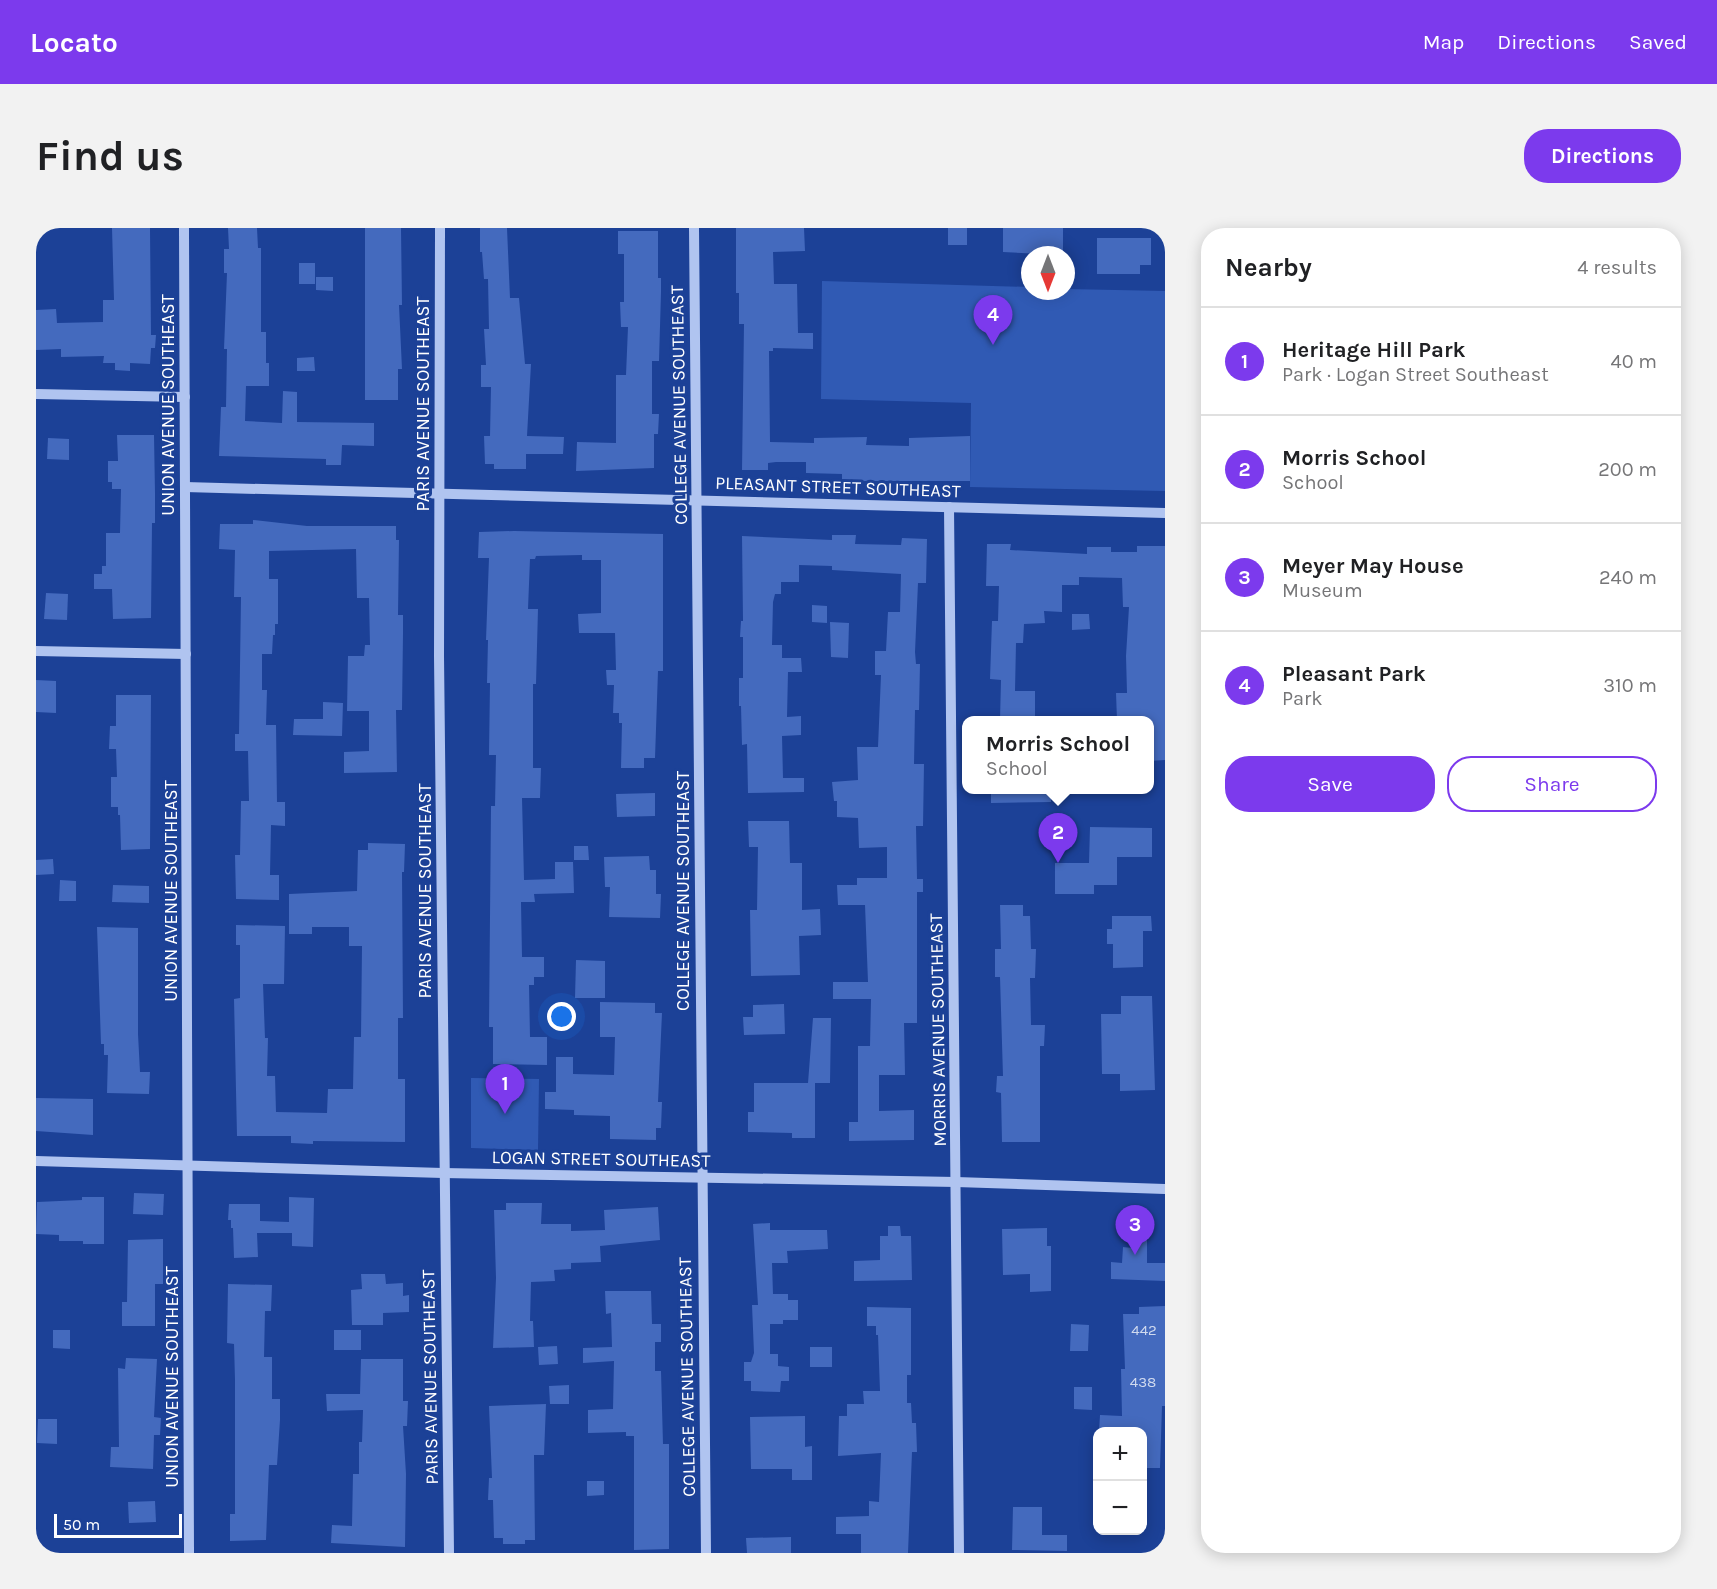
<!DOCTYPE html>
<meta charset="utf-8">
<style>
body{margin:0;font-family:Karla,sans-serif;background:#f2f2f2;color:#202124}
.controls{position:absolute;right:18px;bottom:18px;display:grid;overflow:hidden;border-radius:12px;box-shadow:0 3px 15px #0003}
.controls button{width:54px;height:54px;display:grid;place-items:center;padding:0;border:0;border-bottom:2px solid #e0e0e0;background:#fff;color:#202124;font:30px sans-serif}
.compass{position:absolute;left:985px;top:18px;width:54px;height:54px;border-radius:50%;background:#fff;box-shadow:0 3px 15px #0003;rotate:180deg}
.scale{position:absolute;left:18px;bottom:15px;width:128px;box-sizing:border-box;padding-left:6px;border:3px solid #fff;border-top:0;font-size:16px;line-height:21px;white-space:nowrap;color:#fff;-webkit-text-stroke:4px #1c4197;paint-order:stroke}
.you{position:absolute;left:526px;top:789px;width:21px;height:21px;margin:-15px;border:4px solid #fff;border-radius:50%;background:#1a73e8;box-shadow:0 0 0 9px #1a73e833}
.badge{display:grid;place-items:center;width:39px;height:39px;border-radius:50%;background:#7c3aed;color:#fff;font-size:20px;font-weight:700}
.pin{position:absolute;translate:-50% -50px;filter:drop-shadow(0 2px 3px #0008)}
.pin::after{content:'';position:absolute;top:32px;width:21px;height:18px;background:inherit;clip-path:polygon(0 0,100% 0,50% 100%)}
.popup{position:absolute;left:926px;top:488px;width:192px;height:78px;box-sizing:border-box;display:grid;place-content:center;border-radius:12px;background:#fff;filter:drop-shadow(0 2px 4px #0005);font-size:20px;white-space:nowrap;color:#757577}
.popup b{font-size:22px;color:#202124}
.popup::after{content:'';position:absolute;left:50%;top:100%;margin-left:-12px;border:12px solid transparent;border-top-color:#fff}
.list{margin:0;padding:0;list-style:none}
h2{display:flex;justify-content:space-between;align-items:center;height:78px;margin:0;padding:0 24px;font-size:26px}
h2 small{font-size:20px;font-weight:400;color:#757577}
.list li{display:grid;grid-template-columns:39px 1fr auto;gap:18px;align-items:center;box-sizing:border-box;height:108px;padding:0 24px;border-top:2px solid #e0e0e0}
.list b{display:block;font-size:22px;white-space:nowrap}
.list p{margin:0;font-size:20px;white-space:nowrap;color:#757577}
.list em{font-size:20px;font-style:normal;color:#757577}
.actions{display:flex;gap:12px;padding:18px 24px}
.actions a{flex:1;padding:14px 0;border:2px solid #7c3aed;border-radius:24px;text-align:center;font-size:21px;color:#7c3aed}
.actions .main{background:#7c3aed;color:#fff}
.map{position:relative;flex:none;width:1129px;height:1325px;overflow:hidden;border-radius:24px}
header{display:flex;align-items:center;gap:36px;box-sizing:border-box;height:84px;padding:0 30px;background:#7c3aed;color:#fff}
header strong{font-size:28px}
nav{display:flex;gap:33px;margin-inline-start:auto;font-size:21px}
.intro{display:flex;align-items:center;justify-content:space-between;box-sizing:border-box;height:144px;padding:0 36px}
h1{margin:0;font-size:42px}
.button{padding:15px 27px;border-radius:24px;background:#7c3aed;color:#fff;font-size:21px;font-weight:700}
main{display:flex;gap:36px;padding:0 36px}
aside{flex:1;background:#fff;border-radius:24px;box-shadow:0 3px 15px #0003}
.map>svg:first-child{display:block}
</style>
<header>
<strong>Locato</strong>
<nav><a>Map</a><a>Directions</a><a>Saved</a></nav>
</header>
<div class="intro"><h1>Find us</h1><a class="button">Directions</a></div>
<main>
<div class="map">
<svg width="1129" height="1325" viewBox="0 0 1129 1325">
<rect width="100%" height="100%" fill="#1c4197"/>
<g fill="#305ab4">
<path d="M 786,53 L 994,59 L 994,63 L 1030,63 L 1030,61 L 1129,63 L 1129,263 L 934,259 L 935,175 L 785,171 Z"/>
<path d="M 435,850 L 503,851 L 502,922 L 435,920 Z"/>
</g>
<g fill="#446abe">
<path d="M 76,0 L 114,0 L 115,107 L 120,107 L 119,120 L 115,120 L 114,136 L 94,135 L 94,143 L 79,142 L 79,135 L 67,135 L 68,128 L 25,129 L 25,121 L 0,122 L 0,82 L 20,81 L 21,95 L 67,94 L 67,72 L 78,72 Z"/>
<path d="M 192,0 L 221,0 L 222,20 L 225,20 L 225,104 L 230,104 L 230,135 L 233,135 L 233,158 L 210,158 L 209,193 L 246,195 L 247,163 L 261,164 L 261,194 L 338,195 L 338,218 L 306,217 L 305,237 L 290,237 L 290,231 L 183,228 L 185,179 L 190,179 L 191,121 L 188,121 L 191,45 L 188,45 L 188,21 L 193,21 Z"/>
<path d="M 329,0 L 365,0 L 366,77 L 363,77 L 366,141 L 362,141 L 362,172 L 329,172 Z"/>
<path d="M 444,0 L 471,0 L 474,70 L 483,70 L 489,136 L 495,136 L 491,208 L 528,209 L 527,226 L 490,226 L 490,241 L 458,241 L 458,236 L 449,236 L 448,208 L 454,208 L 455,159 L 445,159 L 445,137 L 450,137 L 448,101 L 453,101 L 452,51 L 448,51 L 446,24 L 444,24 Z"/>
<path d="M 700,0 L 768,0 L 769,23 L 737,24 L 738,56 L 761,56 L 762,105 L 777,105 L 777,121 L 737,120 L 737,123 L 733,123 L 734,214 L 778,215 L 778,210 L 831,209 L 830,217 L 873,218 L 873,210 L 934,208 L 934,253 L 806,253 L 806,246 L 770,245 L 770,234 L 740,234 L 732,235 L 732,242 L 706,242 L 708,96 L 703,96 L 703,65 L 700,65 Z"/>
<rect x="912" y="0" width="19" height="17"/>
<path d="M 967,0 L 1027,0 L 1027,27 L 967,24 Z"/>
<path d="M 582,3 L 622,3 L 622,50 L 625,50 L 625,64 L 623,133 L 616,133 L 616,186 L 623,186 L 622,206 L 618,206 L 618,240 L 540,243 L 541,214 L 580,215 L 580,147 L 590,147 L 592,99 L 585,99 L 584,74 L 588,74 L 588,26 L 582,26 Z"/>
<path d="M 1061,10 L 1115,10 L 1115,37 L 1104,37 L 1104,46 L 1061,46 Z"/>
<rect x="263" y="35" width="16" height="21"/>
<path d="M 280,49 L 297,49 L 297,63 L 280,62 Z"/>
<path d="M 278,129 L 279,143 L 261,143 L 261,130 Z"/>
<path d="M 81,207 L 118,207 L 119,265 L 119,295 L 116,295 L 115,390 L 77,391 L 76,361 L 58,361 L 58,346 L 66,346 L 66,338 L 70,338 L 70,305 L 84,305 L 85,261 L 76,261 L 76,254 L 72,254 L 72,233 L 82,233 Z"/>
<path d="M 12,210 L 33,211 L 33,232 L 11,231 Z"/>
<path d="M 217,292 L 271,298 L 360,298 L 360,312 L 363,312 L 362,387 L 367,387 L 367,406 L 366,482 L 360,482 L 361,544 L 308,545 L 308,524 L 333,523 L 333,483 L 311,483 L 312,428 L 328,428 L 329,417 L 334,417 L 333,370 L 321,370 L 320,321 L 233,323 L 233,351 L 242,351 L 242,396 L 239,396 L 239,407 L 237,407 L 236,426 L 226,426 L 226,462 L 231,462 L 230,497 L 240,497 L 241,574 L 249,574 L 249,598 L 235,597 L 234,647 L 243,647 L 243,672 L 200,671 L 199,627 L 204,627 L 205,573 L 213,573 L 212,523 L 199,523 L 199,506 L 203,506 L 205,369 L 198,369 L 199,322 L 183,321 L 184,296 L 217,296 Z"/>
<path d="M 478,303 L 627,306 L 627,443 L 622,443 L 619,530 L 608,530 L 608,540 L 585,540 L 586,495 L 583,495 L 583,485 L 577,485 L 578,457 L 571,457 L 570,442 L 580,442 L 579,405 L 543,405 L 542,386 L 565,385 L 565,332 L 546,332 L 546,327 L 500,328 L 499,331 L 494,331 L 492,381 L 502,381 L 500,456 L 497,456 L 497,540 L 505,540 L 504,570 L 486,570 L 488,652 L 519,651 L 519,634 L 537,634 L 538,665 L 498,666 L 499,674 L 485,674 L 486,729 L 508,729 L 508,749 L 498,749 L 498,757 L 493,757 L 494,809 L 511,809 L 511,837 L 457,836 L 457,799 L 453,799 L 455,578 L 459,578 L 460,527 L 453,527 L 454,455 L 451,455 L 452,412 L 450,412 L 453,330 L 442,330 L 443,304 Z"/>
<path d="M 796,307 L 820,307 L 819,316 L 865,317 L 866,310 L 891,311 L 890,355 L 882,355 L 879,424 L 880,436 L 884,436 L 883,482 L 879,482 L 878,536 L 888,536 L 887,598 L 880,598 L 881,651 L 887,651 L 887,664 L 881,664 L 881,795 L 868,795 L 869,847 L 843,847 L 843,883 L 878,882 L 878,912 L 813,913 L 813,894 L 822,894 L 822,818 L 834,818 L 835,771 L 797,771 L 797,754 L 832,754 L 829,677 L 802,677 L 801,657 L 821,657 L 821,650 L 851,650 L 851,619 L 823,620 L 822,590 L 801,589 L 801,573 L 798,573 L 796,554 L 822,552 L 821,519 L 842,519 L 845,447 L 839,447 L 839,423 L 850,423 L 852,384 L 864,384 L 865,346 L 796,342 L 796,338 L 763,337 L 763,354 L 745,354 L 745,366 L 739,366 L 737,374 L 736,417 L 746,417 L 746,430 L 765,430 L 766,444 L 752,444 L 751,489 L 765,488 L 765,507 L 746,508 L 747,550 L 768,550 L 768,564 L 712,565 L 711,516 L 706,517 L 705,478 L 703,478 L 703,450 L 707,450 L 707,409 L 704,409 L 705,393 L 707,393 L 706,308 L 796,312 Z"/>
<path d="M 951,316 L 975,316 L 974,322 L 1051,326 L 1051,319 L 1075,319 L 1075,324 L 1101,324 L 1101,318 L 1129,318 L 1129,532 L 1113,533 L 1113,491 L 1081,492 L 1080,465 L 1091,465 L 1090,428 L 1093,379 L 1087,379 L 1086,350 L 1043,349 L 1043,357 L 1026,357 L 1026,384 L 1008,383 L 1009,395 L 988,396 L 987,415 L 980,415 L 979,463 L 999,463 L 999,492 L 964,492 L 965,452 L 954,451 L 956,393 L 962,393 L 963,358 L 950,358 Z"/>
<path d="M 10,365 L 32,366 L 31,392 L 8,391 Z"/>
<path d="M 776,377 L 791,378 L 791,395 L 776,394 Z"/>
<path d="M 1036,386 L 1053,386 L 1054,401 L 1036,402 Z"/>
<path d="M 794,394 L 813,395 L 812,430 L 795,429 Z"/>
<path d="M 0,452 L 20,453 L 20,485 L 0,484 Z"/>
<path d="M 80,467 L 115,467 L 114,621 L 85,622 L 84,587 L 82,587 L 82,579 L 75,579 L 75,549 L 81,549 L 80,521 L 73,521 L 74,498 L 80,498 Z"/>
<path d="M 287,474 L 307,475 L 306,508 L 257,507 L 258,491 L 287,491 Z"/>
<path d="M 955,561 L 1015,561 L 1015,574 L 955,575 Z"/>
<path d="M 619,565 L 619,588 L 581,589 L 580,566 Z"/>
<path d="M 712,593 L 753,593 L 754,635 L 766,635 L 766,682 L 784,681 L 785,707 L 763,708 L 764,747 L 715,748 L 714,682 L 721,682 L 722,619 L 713,619 Z"/>
<path d="M 1054,599 L 1116,600 L 1116,629 L 1081,629 L 1081,657 L 1058,657 L 1058,666 L 1019,666 L 1019,635 L 1053,635 Z"/>
<path d="M 332,615 L 369,616 L 368,644 L 366,644 L 367,790 L 362,790 L 362,851 L 369,851 L 369,914 L 277,913 L 277,916 L 255,915 L 255,908 L 201,908 L 198,771 L 204,770 L 204,717 L 200,717 L 200,697 L 249,698 L 248,756 L 227,756 L 229,810 L 232,810 L 231,848 L 239,848 L 240,884 L 291,885 L 292,861 L 317,861 L 318,809 L 325,809 L 326,718 L 313,718 L 313,699 L 276,699 L 276,706 L 253,706 L 253,666 L 321,663 L 322,622 L 332,622 Z"/>
<path d="M 538,618 L 552,618 L 553,632 L 538,632 Z"/>
<path d="M 613,628 L 614,642 L 620,642 L 620,666 L 625,666 L 624,690 L 573,689 L 574,659 L 569,659 L 568,629 Z"/>
<path d="M 17,631 L 18,646 L 0,647 L 0,632 Z"/>
<path d="M 24,652 L 40,653 L 40,673 L 23,673 Z"/>
<path d="M 77,657 L 113,658 L 113,675 L 76,674 Z"/>
<path d="M 964,677 L 987,677 L 987,688 L 994,688 L 995,721 L 1000,721 L 999,750 L 994,750 L 995,797 L 1009,797 L 1008,818 L 1004,818 L 1004,914 L 966,914 L 965,865 L 960,864 L 961,848 L 967,848 L 964,749 L 959,749 L 959,721 L 965,721 Z"/>
<path d="M 1076,688 L 1115,688 L 1116,703 L 1107,703 L 1107,739 L 1077,740 L 1077,716 L 1071,716 L 1071,701 L 1076,701 Z"/>
<path d="M 61,699 L 102,700 L 102,806 L 104,844 L 114,844 L 113,866 L 71,865 L 72,827 L 68,827 L 68,816 L 65,816 Z"/>
<path d="M 540,732 L 569,733 L 569,770 L 539,770 Z"/>
<path d="M 1085,768 L 1116,768 L 1119,862 L 1084,863 L 1084,846 L 1066,846 L 1065,786 L 1085,786 Z"/>
<path d="M 564,774 L 619,775 L 619,785 L 626,785 L 622,874 L 626,874 L 625,900 L 620,900 L 620,912 L 574,911 L 574,888 L 538,887 L 538,882 L 509,881 L 509,864 L 520,864 L 520,829 L 537,829 L 537,846 L 578,847 L 579,809 L 564,809 Z"/>
<path d="M 748,776 L 749,806 L 708,807 L 707,789 L 717,789 L 717,777 Z"/>
<path d="M 777,790 L 795,790 L 794,855 L 779,855 L 779,910 L 756,910 L 756,905 L 712,904 L 712,884 L 718,884 L 718,855 L 772,855 Z"/>
<path d="M 0,870 L 57,871 L 57,907 L 0,903 Z"/>
<path d="M 98,965 L 128,966 L 127,987 L 97,986 Z"/>
<path d="M 46,969 L 68,969 L 68,1016 L 47,1016 L 47,1013 L 23,1013 L 23,1007 L 0,1006 L 1,974 L 46,972 Z"/>
<path d="M 253,969 L 278,970 L 277,1019 L 256,1018 L 256,1005 L 221,1005 L 222,1029 L 198,1030 L 197,1000 L 195,1000 L 195,992 L 192,992 L 193,976 L 224,976 L 224,993 L 253,994 Z"/>
<path d="M 470,975 L 506,975 L 505,996 L 535,996 L 535,1003 L 569,1002 L 568,982 L 622,979 L 624,1012 L 564,1018 L 565,1034 L 535,1035 L 535,1041 L 518,1042 L 519,1053 L 495,1054 L 494,1093 L 497,1093 L 498,1119 L 457,1120 L 460,1050 L 458,982 L 470,982 Z"/>
<path d="M 734,995 L 734,1002 L 791,1002 L 792,1021 L 751,1023 L 752,1035 L 736,1035 L 737,1066 L 752,1066 L 752,1072 L 762,1072 L 762,1092 L 747,1092 L 747,1096 L 734,1096 L 734,1126 L 742,1126 L 742,1138 L 753,1139 L 753,1153 L 745,1153 L 744,1164 L 715,1163 L 715,1153 L 708,1153 L 708,1134 L 715,1134 L 718,1125 L 716,1077 L 722,1077 L 717,996 Z"/>
<path d="M 852,998 L 864,998 L 865,1008 L 875,1008 L 876,1052 L 818,1053 L 818,1033 L 844,1032 L 844,1008 L 852,1008 Z"/>
<path d="M 1011,1000 L 1011,1018 L 1015,1018 L 1015,1063 L 994,1064 L 994,1046 L 967,1047 L 966,1001 Z"/>
<path d="M 1096,1006 L 1111,1007 L 1111,1035 L 1129,1035 L 1129,1053 L 1075,1051 L 1075,1034 L 1086,1035 L 1087,1019 L 1096,1020 Z"/>
<path d="M 127,1011 L 127,1056 L 119,1056 L 119,1098 L 86,1098 L 86,1074 L 91,1074 L 92,1012 Z"/>
<path d="M 325,1046 L 349,1046 L 350,1056 L 367,1055 L 367,1068 L 373,1067 L 373,1084 L 347,1085 L 347,1097 L 316,1097 L 315,1062 L 326,1061 Z"/>
<path d="M 192,1056 L 236,1057 L 235,1083 L 229,1083 L 228,1129 L 236,1129 L 236,1171 L 244,1171 L 244,1192 L 241,1237 L 233,1237 L 230,1312 L 194,1313 L 194,1286 L 199,1286 L 199,1152 L 198,1116 L 191,1115 Z"/>
<path d="M 569,1063 L 615,1063 L 616,1096 L 625,1096 L 625,1114 L 619,1114 L 619,1143 L 625,1143 L 627,1216 L 633,1216 L 633,1321 L 598,1322 L 598,1208 L 590,1208 L 590,1204 L 552,1205 L 552,1182 L 577,1181 L 578,1133 L 547,1135 L 547,1120 L 576,1119 L 575,1085 L 570,1086 Z"/>
<path d="M 1129,1078 L 1129,1178 L 1126,1178 L 1124,1240 L 1107,1240 L 1107,1203 L 1063,1203 L 1064,1187 L 1086,1188 L 1085,1141 L 1089,1141 L 1087,1086 L 1103,1086 L 1103,1079 Z"/>
<path d="M 831,1079 L 875,1080 L 875,1147 L 871,1147 L 871,1175 L 875,1175 L 876,1195 L 880,1195 L 881,1224 L 876,1224 L 872,1325 L 825,1325 L 825,1306 L 800,1306 L 800,1289 L 833,1288 L 833,1273 L 843,1274 L 845,1225 L 802,1228 L 803,1188 L 811,1188 L 811,1176 L 828,1176 L 827,1163 L 844,1163 L 842,1107 L 840,1107 L 840,1098 L 831,1098 Z"/>
<path d="M 1035,1096 L 1053,1097 L 1052,1123 L 1034,1123 Z"/>
<path d="M 17,1102 L 34,1102 L 34,1121 L 17,1120 Z"/>
<rect x="298" y="1102" width="27" height="20"/>
<path d="M 521,1118 L 522,1136 L 503,1137 L 502,1119 Z"/>
<rect x="774" y="1119" width="22" height="20"/>
<path d="M 90,1130 L 121,1131 L 118,1189 L 125,1190 L 124,1207 L 118,1207 L 117,1241 L 74,1239 L 75,1219 L 83,1219 L 82,1140 L 89,1141 Z"/>
<path d="M 325,1131 L 367,1131 L 367,1173 L 372,1173 L 371,1198 L 367,1198 L 370,1246 L 369,1319 L 295,1315 L 296,1297 L 316,1298 L 317,1246 L 323,1246 L 323,1214 L 326,1214 L 327,1182 L 291,1183 L 290,1166 L 324,1166 Z"/>
<path d="M 533,1157 L 533,1176 L 514,1176 L 513,1158 Z"/>
<path d="M 1038,1159 L 1056,1159 L 1056,1182 L 1038,1181 Z"/>
<path d="M 510,1176 L 508,1227 L 498,1227 L 499,1312 L 489,1312 L 489,1316 L 467,1316 L 467,1310 L 458,1310 L 457,1272 L 452,1272 L 453,1250 L 456,1250 L 453,1178 Z"/>
<path d="M 769,1188 L 769,1219 L 776,1218 L 776,1252 L 756,1252 L 756,1241 L 715,1241 L 714,1189 Z"/>
<path d="M 2,1191 L 21,1191 L 21,1216 L 1,1215 Z"/>
<path d="M 551,1253 L 568,1253 L 568,1267 L 551,1268 Z"/>
<path d="M 119,1273 L 120,1294 L 93,1295 L 92,1274 Z"/>
<path d="M 977,1279 L 1006,1279 L 1006,1307 L 1031,1307 L 1031,1323 L 976,1322 Z"/>
<path d="M 755,1309 L 755,1325 L 711,1325 L 710,1310 Z"/>
</g>
<g fill="none" stroke-linecap="round" stroke-linejoin="round">
<g stroke="#b0c4f0" stroke-width="10">
<path d="M 148,0 L 153,1325"/>
<path d="M 404,0 L 403,428 L 413,1325"/>
<path d="M 658,0 L 670,1325"/>
<path d="M 0,166 L 149,169"/>
<path d="M 149,259 L 1129,285"/>
<path d="M 913,279 L 923,1325"/>
<path d="M 0,423 L 150,426"/>
<path d="M 0,933 L 407,945 L 920,954 L 1129,961"/>
</g>
</g>
<g text-anchor="middle" dominant-baseline="central" stroke-width="6" stroke-linejoin="round" paint-order="stroke">
<g font-size="15" fill="#d0daef">
<text x="1108" y="1102">442</text>
<text x="1107" y="1154">438</text>
</g>
<g font-size="18" fill="#fff" stroke="#1c4197">
<text transform="translate(387 176) rotate(-90)">PARIS AVENUE SOUTHEAST</text>
<text transform="translate(132 177) rotate(-90)">UNION AVENUE SOUTHEAST</text>
<text transform="translate(643 177) rotate(-91)">COLLEGE AVENUE SOUTHEAST</text>
<text transform="translate(802 259) rotate(2)">PLEASANT STREET SOUTHEAST</text>
<text transform="translate(135 663) rotate(-90)">UNION AVENUE SOUTHEAST</text>
<text transform="translate(389 663) rotate(-90)">PARIS AVENUE SOUTHEAST</text>
<text transform="translate(647 663) rotate(-90)">COLLEGE AVENUE SOUTHEAST</text>
<text transform="translate(902 802) rotate(-91)">MORRIS AVENUE SOUTHEAST</text>
<text transform="translate(565 931) rotate(1)">LOGAN STREET SOUTHEAST</text>
<text transform="translate(136 1149) rotate(-90)">UNION AVENUE SOUTHEAST</text>
<text transform="translate(394 1149) rotate(-91)">PARIS AVENUE SOUTHEAST</text>
<text transform="translate(651 1149) rotate(-91)">COLLEGE AVENUE SOUTHEAST</text>
</g>
</g>
</svg>
<div class="controls">
<button>+</button>
<button>−</button>
</div>
<svg class="compass" viewBox="-18 -18 36 36"><path d="M0-13l5 13h-10z" fill="#e53935"/><path d="M0 13l5-13h-10z" fill="#757577"/></svg>
<div class="scale">50 m</div>
<div class="you"></div>
<div class="pin badge" style="left:469px;top:886px">1</div>
<div class="pin badge" style="left:1022px;top:635px">2</div>
<div class="popup"><b>Morris School</b>School</div>
<div class="pin badge" style="left:1099px;top:1027px">3</div>
<div class="pin badge" style="left:957px;top:117px">4</div>
</div>
<aside>
<h2>Nearby<small>4 results</small></h2>
<ul class="list">
<li><span class="badge">1</span><div><b>Heritage Hill Park</b><p>Park · Logan Street Southeast</p></div><em>40 m</em></li>
<li><span class="badge">2</span><div><b>Morris School</b><p>School</p></div><em>200 m</em></li>
<li><span class="badge">3</span><div><b>Meyer May House</b><p>Museum</p></div><em>240 m</em></li>
<li><span class="badge">4</span><div><b>Pleasant Park</b><p>Park</p></div><em>310 m</em></li>
</ul>
<div class="actions"><a class="main">Save</a><a>Share</a></div>
</aside>
</main>
